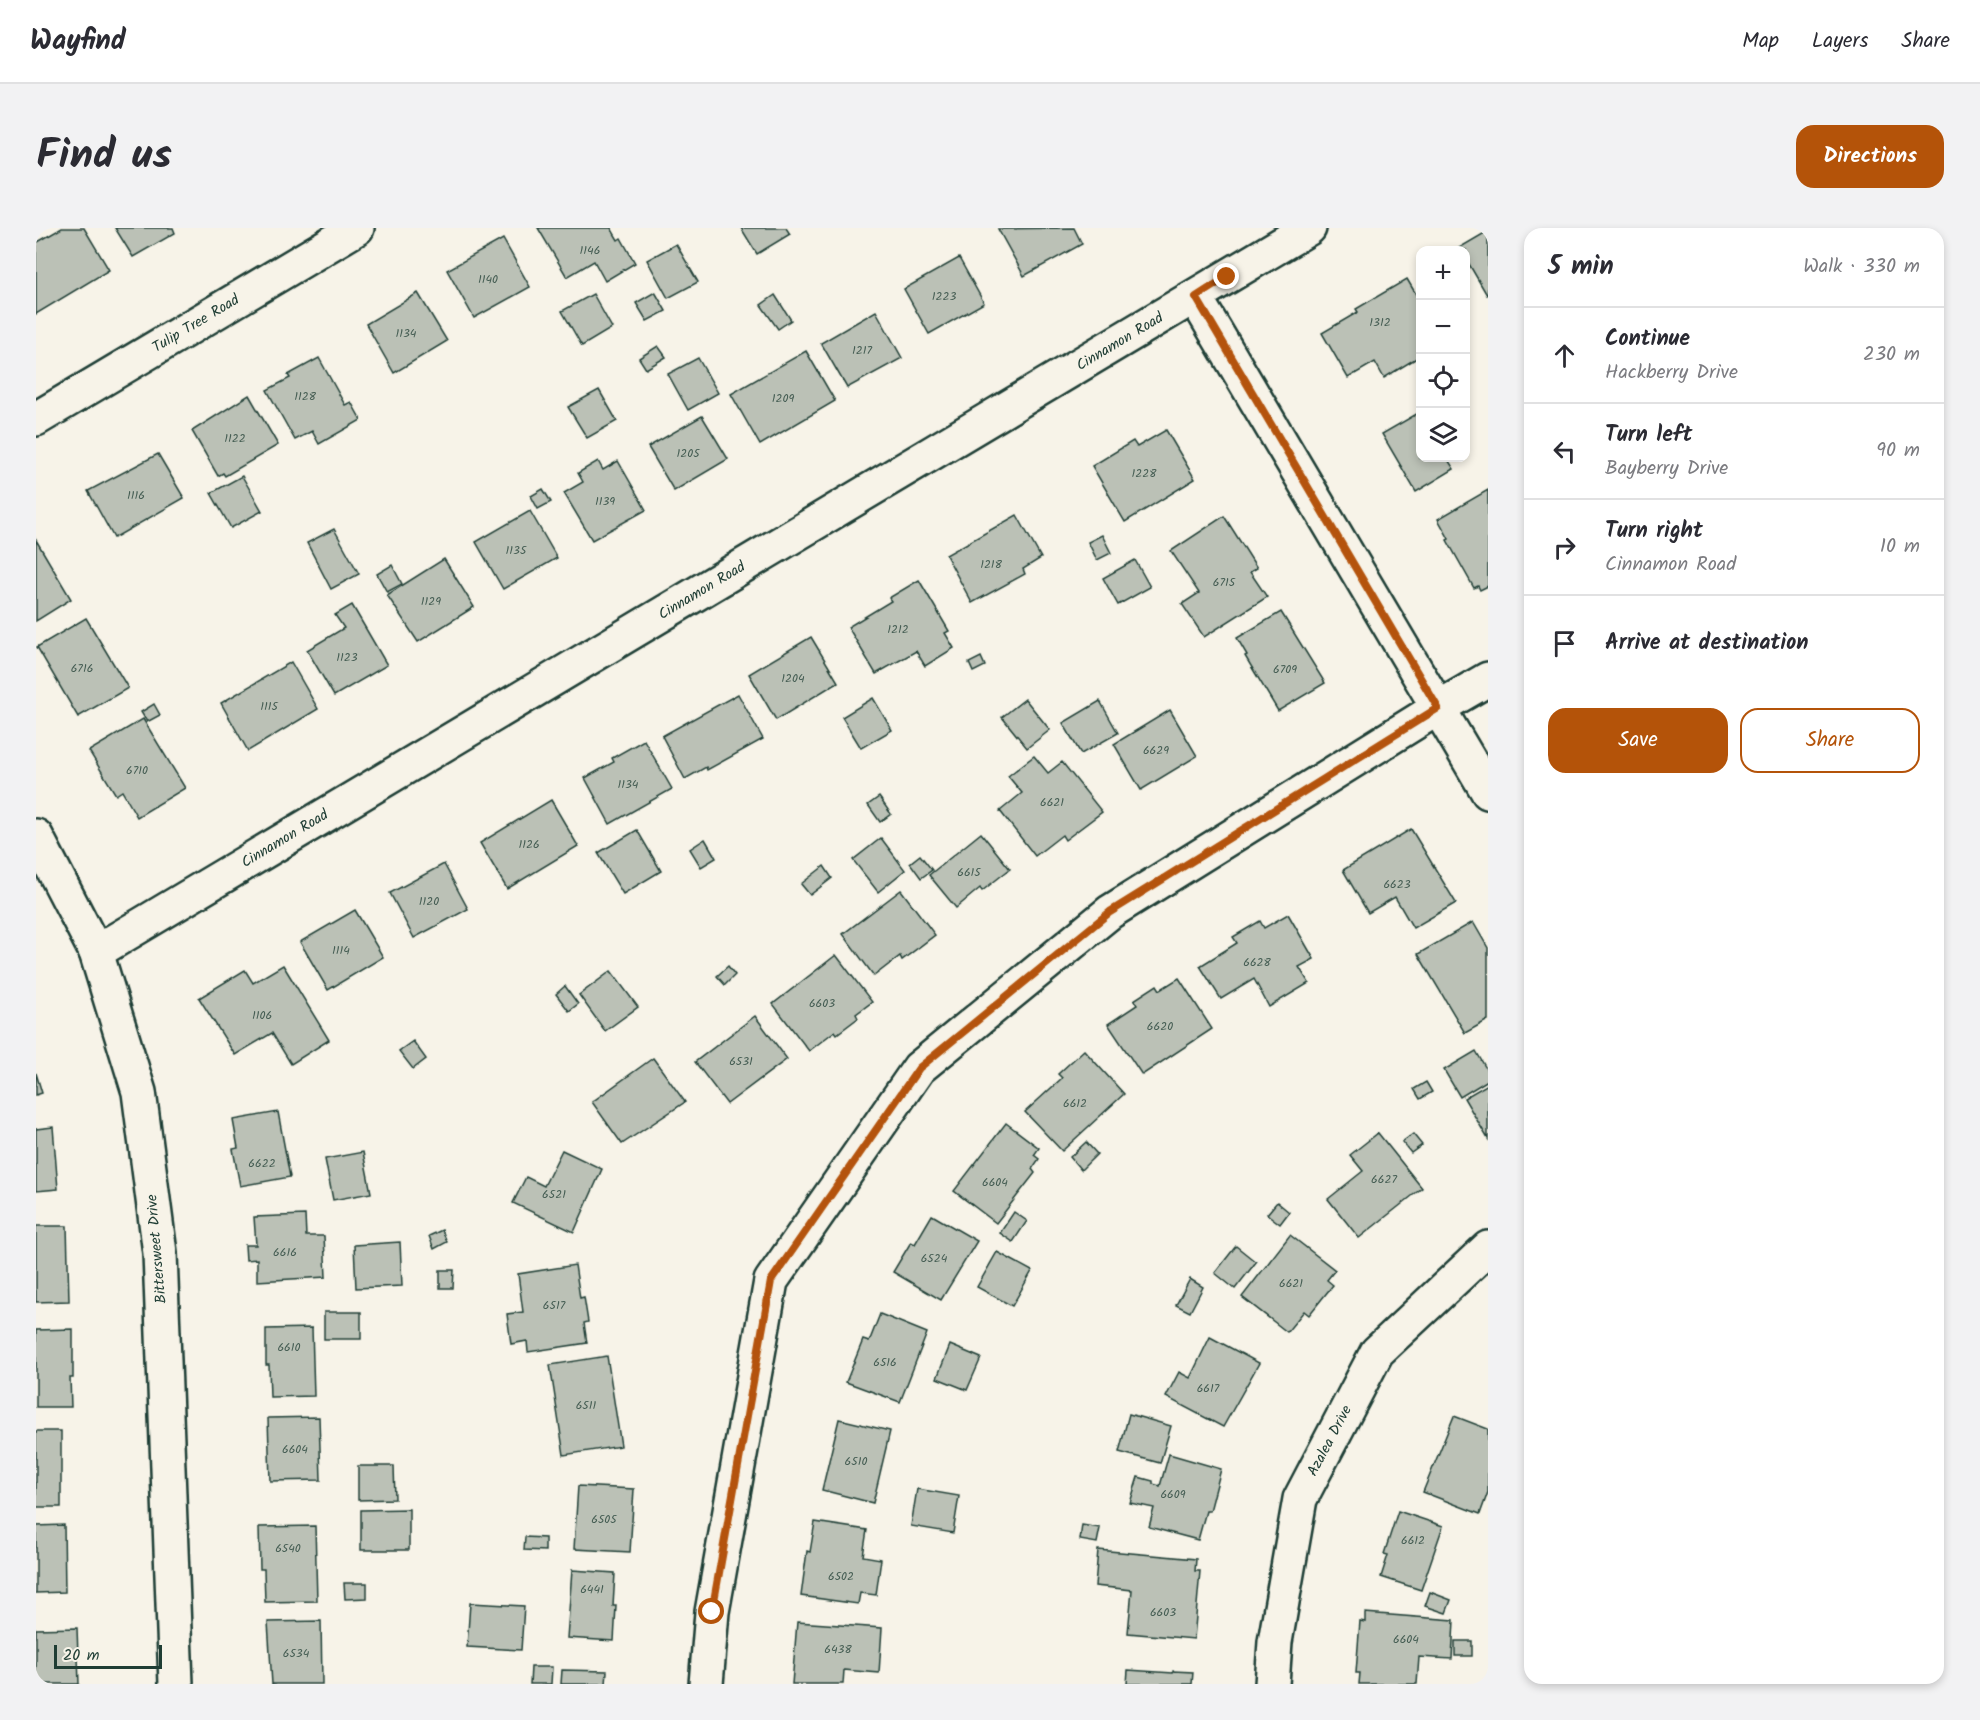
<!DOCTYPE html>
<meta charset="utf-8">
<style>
body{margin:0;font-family:Kalam,sans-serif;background:#f2f2f3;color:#2b2b33}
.controls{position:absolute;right:18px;top:18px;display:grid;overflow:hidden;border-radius:12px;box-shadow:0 3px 9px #0003}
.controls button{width:54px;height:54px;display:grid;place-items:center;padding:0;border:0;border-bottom:2px solid #e1e1e2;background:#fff;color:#2b2b33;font:30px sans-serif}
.scale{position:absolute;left:18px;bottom:15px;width:108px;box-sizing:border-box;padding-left:6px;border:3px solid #1f3d34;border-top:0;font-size:16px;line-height:21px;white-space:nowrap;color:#1f3d34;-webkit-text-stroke:4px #f7f3e8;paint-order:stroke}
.stop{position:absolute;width:18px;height:18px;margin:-14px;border:4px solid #b45309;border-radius:50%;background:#fff}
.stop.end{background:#b45309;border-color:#fff;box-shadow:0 2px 6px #0008}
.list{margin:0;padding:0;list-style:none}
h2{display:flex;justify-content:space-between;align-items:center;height:78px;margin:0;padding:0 24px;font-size:26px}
h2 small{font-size:20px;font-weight:400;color:#7c7c81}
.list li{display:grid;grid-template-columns:39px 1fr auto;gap:18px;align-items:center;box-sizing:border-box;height:96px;padding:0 24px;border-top:2px solid #e1e1e2}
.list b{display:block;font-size:22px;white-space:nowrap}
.list p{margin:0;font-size:20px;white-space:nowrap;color:#7c7c81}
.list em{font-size:20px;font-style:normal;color:#7c7c81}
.actions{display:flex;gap:12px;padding:18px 24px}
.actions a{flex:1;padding:14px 0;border:2px solid #b45309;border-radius:18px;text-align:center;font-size:21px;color:#b45309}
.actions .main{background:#b45309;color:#fff}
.icon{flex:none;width:33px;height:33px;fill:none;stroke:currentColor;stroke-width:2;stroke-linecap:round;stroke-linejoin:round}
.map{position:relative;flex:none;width:1452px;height:1456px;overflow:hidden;border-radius:18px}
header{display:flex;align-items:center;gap:36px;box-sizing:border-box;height:84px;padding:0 30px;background:#fff;border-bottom:2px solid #e1e1e2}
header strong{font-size:28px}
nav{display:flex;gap:33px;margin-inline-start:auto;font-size:21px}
.intro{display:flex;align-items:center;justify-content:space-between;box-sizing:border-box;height:144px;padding:0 36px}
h1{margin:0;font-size:42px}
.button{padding:15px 27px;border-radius:18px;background:#b45309;color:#fff;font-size:21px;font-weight:700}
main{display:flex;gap:36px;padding:0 36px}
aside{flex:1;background:#fff;border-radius:18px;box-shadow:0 3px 9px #0003}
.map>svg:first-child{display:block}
</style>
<header>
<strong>Wayfind</strong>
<nav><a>Map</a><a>Layers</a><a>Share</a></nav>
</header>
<div class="intro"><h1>Find us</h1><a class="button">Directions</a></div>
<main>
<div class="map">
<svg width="1452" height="1456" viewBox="0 0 1452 1456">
<rect width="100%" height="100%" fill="#f7f3e8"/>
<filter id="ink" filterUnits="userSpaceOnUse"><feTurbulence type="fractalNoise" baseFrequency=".0167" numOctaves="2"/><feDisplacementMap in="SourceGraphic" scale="12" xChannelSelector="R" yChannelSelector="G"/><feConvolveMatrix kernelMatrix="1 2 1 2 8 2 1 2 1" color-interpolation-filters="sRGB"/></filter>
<g filter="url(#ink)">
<g fill="#bbc1b6" stroke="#1f3d34" stroke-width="1.5">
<path d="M 26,0 L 48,0 L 73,42 L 0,86 L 0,15 Z"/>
<path d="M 79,0 L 137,0 L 139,5 L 97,29 Z"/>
<path d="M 502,0 L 575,0 L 582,12 L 585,10 L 599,35 L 569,53 L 558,33 L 531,49 Z"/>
<path d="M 705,0 L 750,0 L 754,6 L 721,26 Z"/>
<path d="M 1038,0 L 1046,16 L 988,48 L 962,1 Z"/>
<path d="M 1452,3 L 1452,66 L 1451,67 L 1430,31 L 1430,22 L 1424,22 L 1423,20 Z"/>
<path d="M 467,11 L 494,59 L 438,90 L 411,42 Z"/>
<path d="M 640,16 L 662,54 L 632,70 L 611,32 Z"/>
<path d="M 923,30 L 948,75 L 893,106 L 868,61 Z"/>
<path d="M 1371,51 L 1384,73 L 1384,128 L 1348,150 L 1339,134 L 1312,150 L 1286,105 L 1322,84 L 1320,81 Z"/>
<path d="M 619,64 L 630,83 L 611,93 L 600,75 Z"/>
<path d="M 382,65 L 411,113 L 358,145 L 330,96 Z"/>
<path d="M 557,66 L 576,100 L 546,118 L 526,83 Z"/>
<path d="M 739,67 L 755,92 L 742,101 L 725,77 Z"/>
<path d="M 840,83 L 866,130 L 811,160 L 785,115 Z"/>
<path d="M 622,118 L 630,129 L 610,141 L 603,130 Z"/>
<path d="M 770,123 L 799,173 L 724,217 L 695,166 Z"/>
<path d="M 283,130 L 309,177 L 315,174 L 325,192 L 283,216 L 276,203 L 259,212 L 231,162 L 254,150 L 252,147 Z"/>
<path d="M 662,130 L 682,165 L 652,182 L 632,146 Z"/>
<path d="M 563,162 L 581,193 L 551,210 L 532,179 Z"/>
<path d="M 213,167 L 242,217 L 189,248 L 187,245 L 182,248 L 156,203 Z"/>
<path d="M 1384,184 L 1384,230 L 1411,230 L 1418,241 L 1380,264 L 1346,206 Z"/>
<path d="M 666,188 L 692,231 L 638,263 L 612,219 Z"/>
<path d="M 1130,202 L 1159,251 L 1089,294 L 1056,238 L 1097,213 L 1101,219 Z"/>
<path d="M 122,226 L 148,270 L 78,310 L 52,263 Z"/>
<path d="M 562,233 L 567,242 L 582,233 L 610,282 L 556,312 L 528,265 L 547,254 L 542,245 Z"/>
<path d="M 206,248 L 226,283 L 195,300 L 175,265 Z"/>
<path d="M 507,261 L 515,274 L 502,281 L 495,268 Z"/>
<path d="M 1452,262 L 1452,358 L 1444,362 L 1442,358 L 1438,360 L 1411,312 L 1413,311 L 1402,291 Z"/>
<path d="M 494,283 L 521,330 L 467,361 L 440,314 Z"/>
<path d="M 981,287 L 1005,330 L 987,341 L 989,346 L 936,375 L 910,327 Z"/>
<path d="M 1188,288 L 1221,340 L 1214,344 L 1231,369 L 1168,409 L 1146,376 L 1163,365 L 1135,323 Z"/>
<path d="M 298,301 L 323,346 L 295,361 L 271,315 Z"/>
<path d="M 1066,307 L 1075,325 L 1061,332 L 1052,314 Z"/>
<path d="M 0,312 L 35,371 L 0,393 Z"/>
<path d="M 408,331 L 438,379 L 382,414 L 351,367 Z"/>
<path d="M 1099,332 L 1114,359 L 1082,377 L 1067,350 Z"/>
<path d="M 356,337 L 366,356 L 351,364 L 341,346 Z"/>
<path d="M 883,352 L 913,403 L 909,405 L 918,420 L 889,438 L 880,423 L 840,446 L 812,399 L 855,373 L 853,370 Z"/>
<path d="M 316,377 L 351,437 L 298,468 L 271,422 L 308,400 L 299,387 Z"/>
<path d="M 1245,384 L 1289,455 L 1242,483 L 1209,428 L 1211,427 L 1201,410 Z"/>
<path d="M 50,390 L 92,460 L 42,489 L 1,419 Z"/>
<path d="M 775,409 L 802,454 L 740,492 L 713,446 Z"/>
<path d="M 945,429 L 949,438 L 937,444 L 933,435 Z"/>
<path d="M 255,434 L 282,481 L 212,523 L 185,475 Z"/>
<path d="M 702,466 L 727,511 L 671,542 L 670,539 L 649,551 L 626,508 Z"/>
<path d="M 837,470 L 856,502 L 825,520 L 806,489 Z"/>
<path d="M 989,471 L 1014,502 L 991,520 L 966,489 Z"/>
<path d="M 1064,473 L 1082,505 L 1045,526 L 1027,495 Z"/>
<path d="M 118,476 L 124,487 L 111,494 L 105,484 Z"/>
<path d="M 1134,482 L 1161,528 L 1105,562 L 1078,516 Z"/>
<path d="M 107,491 L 149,560 L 101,589 L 86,563 L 80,567 L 53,523 Z"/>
<path d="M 608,512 L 636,561 L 574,596 L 549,550 L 578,534 L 576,530 Z"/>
<path d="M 998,528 L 1012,545 L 1026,534 L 1066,584 L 1029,612 L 1026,607 L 999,628 L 964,583 L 986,565 L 972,548 Z"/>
<path d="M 843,569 L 855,586 L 844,594 L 832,577 Z"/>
<path d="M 515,572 L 542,618 L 471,661 L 444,615 Z"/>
<path d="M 1375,601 L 1420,675 L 1377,700 L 1359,669 L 1332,685 L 1307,642 Z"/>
<path d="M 601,602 L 625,643 L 587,666 L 562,625 Z"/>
<path d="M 945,605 L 974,641 L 946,663 L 944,660 L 920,680 L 893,647 Z"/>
<path d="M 845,610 L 869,642 L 842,664 L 817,632 Z"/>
<path d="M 669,611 L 680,630 L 665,639 L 654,621 Z"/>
<path d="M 884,627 L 896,642 L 885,650 L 874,635 Z"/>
<path d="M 408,636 L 432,681 L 378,710 L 354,665 Z"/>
<path d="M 788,638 L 796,650 L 774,667 L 765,656 Z"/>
<path d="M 865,662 L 899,707 L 866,732 L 864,728 L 838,748 L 807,706 Z"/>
<path d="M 319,682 L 347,729 L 292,762 L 264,714 Z"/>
<path d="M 1252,686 L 1278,731 L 1263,739 L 1273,755 L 1233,779 L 1218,751 L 1185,771 L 1164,738 L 1201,715 L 1197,709 L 1224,693 L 1228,700 Z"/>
<path d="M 1437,694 L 1452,720 L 1452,792 L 1429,805 L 1382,726 Z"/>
<path d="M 800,727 L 836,774 L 820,786 L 822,790 L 801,806 L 799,803 L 773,823 L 737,776 Z"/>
<path d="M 247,737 L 293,812 L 255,836 L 236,805 L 199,827 L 163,770 L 209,742 L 217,755 Z"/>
<path d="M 692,738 L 699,747 L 689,757 L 681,748 Z"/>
<path d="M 575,743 L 602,779 L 569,803 L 543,767 Z"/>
<path d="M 1143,750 L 1176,801 L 1106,847 L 1072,796 L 1101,777 L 1098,772 L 1121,757 L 1124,762 Z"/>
<path d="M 529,758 L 542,776 L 533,783 L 520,766 Z"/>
<path d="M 719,788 L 751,831 L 691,876 L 659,834 Z"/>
<path d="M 377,813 L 390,831 L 377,841 L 363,823 Z"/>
<path d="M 1048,822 L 1088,866 L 1026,923 L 989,884 L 1026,850 L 1022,846 Z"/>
<path d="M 1440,823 L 1452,844 L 1452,852 L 1424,869 L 1408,842 Z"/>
<path d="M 617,830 L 649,874 L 586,916 L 556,874 Z"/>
<path d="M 0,845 L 6,865 L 0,867 Z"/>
<path d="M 1390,854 L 1396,864 L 1384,871 L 1378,861 Z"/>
<path d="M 1452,856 L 1452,911 L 1428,870 Z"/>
<path d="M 242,884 L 254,949 L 204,958 L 197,921 L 202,920 L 197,892 Z"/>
<path d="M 970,895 L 1003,920 L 998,927 L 1003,931 L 996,941 L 999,945 L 960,995 L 918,963 Z"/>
<path d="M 17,899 L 22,961 L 0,963 L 0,901 Z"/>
<path d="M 1342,905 L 1386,960 L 1323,1010 L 1292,971 L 1327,943 L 1314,927 Z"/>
<path d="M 1377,906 L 1386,917 L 1375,925 L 1366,914 Z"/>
<path d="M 1050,914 L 1061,926 L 1045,942 L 1034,929 Z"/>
<path d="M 526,922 L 566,941 L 538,1004 L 477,975 L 490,949 L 508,958 Z"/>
<path d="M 327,924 L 335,965 L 297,972 L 289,931 Z"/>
<path d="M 1241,974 L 1253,984 L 1244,996 L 1231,986 Z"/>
<path d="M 978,984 L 991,993 L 977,1014 L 964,1005 Z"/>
<path d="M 269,987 L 270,1008 L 288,1008 L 290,1049 L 221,1053 L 221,1031 L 210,1032 L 209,1017 L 220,1017 L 218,989 Z"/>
<path d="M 896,987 L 941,1013 L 905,1072 L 857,1044 L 875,1014 L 879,1016 Z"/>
<path d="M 0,998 L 31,998 L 33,1073 L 0,1074 Z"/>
<path d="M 406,1002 L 411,1014 L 398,1021 L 393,1008 Z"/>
<path d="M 1254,1007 L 1299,1042 L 1291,1052 L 1297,1057 L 1273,1087 L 1268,1083 L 1251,1104 L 1206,1069 Z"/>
<path d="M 364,1014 L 366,1058 L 320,1060 L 318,1017 Z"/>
<path d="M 1200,1018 L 1220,1034 L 1199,1061 L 1179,1045 Z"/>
<path d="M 961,1024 L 996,1043 L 976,1078 L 941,1059 Z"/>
<path d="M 539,1037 L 544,1070 L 548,1069 L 552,1094 L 548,1095 L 551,1115 L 492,1124 L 491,1113 L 475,1116 L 471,1086 L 487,1084 L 482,1046 Z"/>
<path d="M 404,1042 L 418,1042 L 417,1060 L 404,1060 Z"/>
<path d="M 1154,1051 L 1167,1059 L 1154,1084 L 1140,1077 Z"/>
<rect x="288" y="1084" width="37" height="27"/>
<path d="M 844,1086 L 891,1105 L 864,1174 L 810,1154 L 827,1112 L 833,1114 Z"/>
<path d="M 276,1100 L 278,1168 L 234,1169 L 233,1137 L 230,1137 L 230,1101 Z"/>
<path d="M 37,1101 L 37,1150 L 34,1150 L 35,1179 L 0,1179 L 0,1102 Z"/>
<path d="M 1174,1109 L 1223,1135 L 1187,1199 L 1130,1169 L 1143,1144 L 1154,1150 Z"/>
<path d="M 914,1117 L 945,1130 L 931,1162 L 901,1150 Z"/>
<path d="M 571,1128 L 585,1218 L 528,1227 L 514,1137 Z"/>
<path d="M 1093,1186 L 1135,1198 L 1124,1235 L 1083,1224 Z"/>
<path d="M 1418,1188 L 1452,1201 L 1452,1264 L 1444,1286 L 1387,1264 Z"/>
<path d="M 283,1189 L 285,1252 L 234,1253 L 232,1190 Z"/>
<path d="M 803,1191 L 854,1203 L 837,1275 L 786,1262 Z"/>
<rect x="0" y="1203" width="25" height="76"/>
<path d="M 1133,1226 L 1185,1241 L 1174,1283 L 1170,1283 L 1162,1312 L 1113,1299 L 1118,1280 L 1094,1275 L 1102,1249 L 1117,1253 L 1117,1256 L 1124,1258 Z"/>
<path d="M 322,1238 L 358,1238 L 359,1271 L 322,1272 Z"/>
<path d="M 542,1258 L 598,1261 L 594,1324 L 538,1321 Z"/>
<path d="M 881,1261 L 923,1268 L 917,1305 L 875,1298 Z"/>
<path d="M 373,1281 L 373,1322 L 325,1322 L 325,1282 Z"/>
<path d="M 1362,1283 L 1407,1298 L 1385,1362 L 1345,1349 L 1352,1327 L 1348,1326 Z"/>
<path d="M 779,1294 L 831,1302 L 827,1328 L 845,1331 L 840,1367 L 824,1365 L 822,1376 L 765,1368 L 771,1323 L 774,1324 Z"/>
<path d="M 28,1297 L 29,1364 L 0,1365 L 0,1298 Z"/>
<path d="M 1046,1297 L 1064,1300 L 1061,1315 L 1044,1312 Z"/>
<path d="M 279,1298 L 281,1373 L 229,1374 L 228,1341 L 224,1341 L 223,1299 Z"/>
<path d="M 489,1309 L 509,1310 L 509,1323 L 488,1322 Z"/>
<path d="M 1062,1322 L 1160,1331 L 1159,1343 L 1164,1343 L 1158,1411 L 1092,1405 L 1096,1362 L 1059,1358 Z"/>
<path d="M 536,1342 L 579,1345 L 577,1378 L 580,1378 L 578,1413 L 531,1410 Z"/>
<path d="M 308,1355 L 331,1355 L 331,1370 L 309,1371 Z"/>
<path d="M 1394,1364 L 1415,1372 L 1410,1385 L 1389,1378 Z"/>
<path d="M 434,1375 L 488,1378 L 485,1422 L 431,1419 Z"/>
<path d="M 1329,1385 L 1418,1392 L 1416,1431 L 1383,1429 L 1381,1456 L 1323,1456 L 1324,1445 L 1320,1445 L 1324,1393 L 1329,1394 Z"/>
<path d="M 285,1393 L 286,1456 L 236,1456 L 232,1394 Z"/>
<path d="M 761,1394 L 846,1400 L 843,1445 L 808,1442 L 807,1456 L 756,1456 Z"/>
<path d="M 41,1400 L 43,1456 L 0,1456 L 0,1401 Z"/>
<rect x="1419" y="1413" width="17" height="15"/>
<path d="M 495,1439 L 516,1439 L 515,1456 L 494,1456 Z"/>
<path d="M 526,1442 L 571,1443 L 570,1456 L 525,1456 Z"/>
<path d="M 1092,1442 L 1137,1445 L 1137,1443 L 1157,1444 L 1156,1456 L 1091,1456 Z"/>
</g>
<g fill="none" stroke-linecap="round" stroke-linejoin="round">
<g stroke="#1f3d34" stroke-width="38">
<g id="street">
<path d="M 1159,69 L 1452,564"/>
<path d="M 0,191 L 321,0"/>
<path d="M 0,608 L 60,724 L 103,864 L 124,1025 L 140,1456"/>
<path d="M 60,724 L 1273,0"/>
<path d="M 670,1456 L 676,1384 L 735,1053 L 883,840 L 1074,684 L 1402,480 L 1452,451"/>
<path d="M 1236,1456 L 1239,1414 L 1264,1271 L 1341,1124 L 1452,1020"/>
</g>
</g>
<use href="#street" stroke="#f7f3e8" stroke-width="33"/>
</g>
</g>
<g fill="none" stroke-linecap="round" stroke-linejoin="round" filter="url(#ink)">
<path stroke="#b45309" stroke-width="8" d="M 676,1384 L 735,1053 L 883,840 L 1074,684 L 1402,480 L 1160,69 L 1191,49"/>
</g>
<g text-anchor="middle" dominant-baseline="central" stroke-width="6" stroke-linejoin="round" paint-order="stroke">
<g font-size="12" fill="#465e54">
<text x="554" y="22">1146</text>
<text x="452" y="51">1140</text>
<text x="908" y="68">1223</text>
<text x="1344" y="94">1312</text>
<text x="370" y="105">1134</text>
<text x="826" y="122">1217</text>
<text x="269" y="168">1128</text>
<text x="747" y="170">1209</text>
<text x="199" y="210">1122</text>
<text x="652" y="225">1205</text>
<text x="1108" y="245">1228</text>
<text x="100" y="267">1116</text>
<text x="569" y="273">1139</text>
<text x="480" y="322">1135</text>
<text x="955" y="336">1218</text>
<text x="1188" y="354">6715</text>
<text x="395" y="373">1129</text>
<text x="862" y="401">1212</text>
<text x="311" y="429">1123</text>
<text x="46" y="440">6716</text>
<text x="1249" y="441">6709</text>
<text x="757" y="450">1204</text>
<text x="233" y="478">1115</text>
<text x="1120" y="522">6629</text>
<text x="101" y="542">6710</text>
<text x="592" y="556">1134</text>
<text x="1016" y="574">6621</text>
<text x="493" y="616">1126</text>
<text x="933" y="644">6615</text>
<text x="1361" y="656">6623</text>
<text x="393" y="673">1120</text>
<text x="305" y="722">1114</text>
<text x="1221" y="734">6628</text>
<text x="786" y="775">6603</text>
<text x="226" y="787">1106</text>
<text x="1124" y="798">6620</text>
<text x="705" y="833">6531</text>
<text x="1039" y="875">6612</text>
<text x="226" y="935">6622</text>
<text x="1348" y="951">6627</text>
<text x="959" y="954">6604</text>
<text x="518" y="966">6521</text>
<text x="249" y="1024">6616</text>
<text x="898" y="1030">6524</text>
<text x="1255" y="1055">6621</text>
<text x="518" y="1077">6517</text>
<text x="253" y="1119">6610</text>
<text x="849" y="1134">6516</text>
<text x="1172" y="1160">6617</text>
<text x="550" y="1177">6511</text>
<text x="259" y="1221">6604</text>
<text x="820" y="1233">6510</text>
<text x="1137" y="1266">6609</text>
<text x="568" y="1291">6505</text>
<text x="1377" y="1312">6612</text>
<text x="252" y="1320">6540</text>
<text x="805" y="1348">6502</text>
<text x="556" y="1361">6441</text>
<text x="1127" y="1384">6603</text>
<text x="1370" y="1411">6604</text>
<text x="802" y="1421">6438</text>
<text x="260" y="1425">6534</text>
</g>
<g font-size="15" fill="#1f3d34" stroke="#f7f3e8">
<text transform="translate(160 96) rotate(-31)">Tulip Tree Road</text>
<text transform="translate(1084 114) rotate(-31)">Cinnamon Road</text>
<text transform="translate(666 363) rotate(-31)">Cinnamon Road</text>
<text transform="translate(249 611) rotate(-31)">Cinnamon Road</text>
<text transform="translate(121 1021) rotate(-95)">Bittersweet Drive</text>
<text transform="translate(1294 1213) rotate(-62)">Azalea Drive</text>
</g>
</g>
</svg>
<div class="controls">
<button>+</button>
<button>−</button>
<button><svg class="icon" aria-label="locate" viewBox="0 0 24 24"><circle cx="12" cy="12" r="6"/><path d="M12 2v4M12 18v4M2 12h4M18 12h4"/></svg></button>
<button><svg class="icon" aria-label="layers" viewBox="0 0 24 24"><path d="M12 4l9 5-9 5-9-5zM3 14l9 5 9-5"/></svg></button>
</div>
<div class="scale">20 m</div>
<div class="stop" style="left:676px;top:1384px"></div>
<div class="stop end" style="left:1191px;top:49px"></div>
</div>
<aside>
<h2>5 min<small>Walk · 330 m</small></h2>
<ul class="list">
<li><svg class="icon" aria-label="ahead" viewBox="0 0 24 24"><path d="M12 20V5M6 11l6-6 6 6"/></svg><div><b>Continue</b><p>Hackberry Drive</p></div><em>230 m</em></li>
<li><svg class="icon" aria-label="left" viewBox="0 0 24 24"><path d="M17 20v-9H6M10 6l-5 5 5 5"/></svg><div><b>Turn left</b><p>Bayberry Drive</p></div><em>90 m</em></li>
<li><svg class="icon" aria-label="right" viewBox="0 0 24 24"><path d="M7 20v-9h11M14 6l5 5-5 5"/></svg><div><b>Turn right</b><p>Cinnamon Road</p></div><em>10 m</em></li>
<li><svg class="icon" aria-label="arrive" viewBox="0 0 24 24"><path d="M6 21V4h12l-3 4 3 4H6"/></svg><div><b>Arrive at destination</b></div></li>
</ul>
<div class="actions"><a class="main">Save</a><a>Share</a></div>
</aside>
</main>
